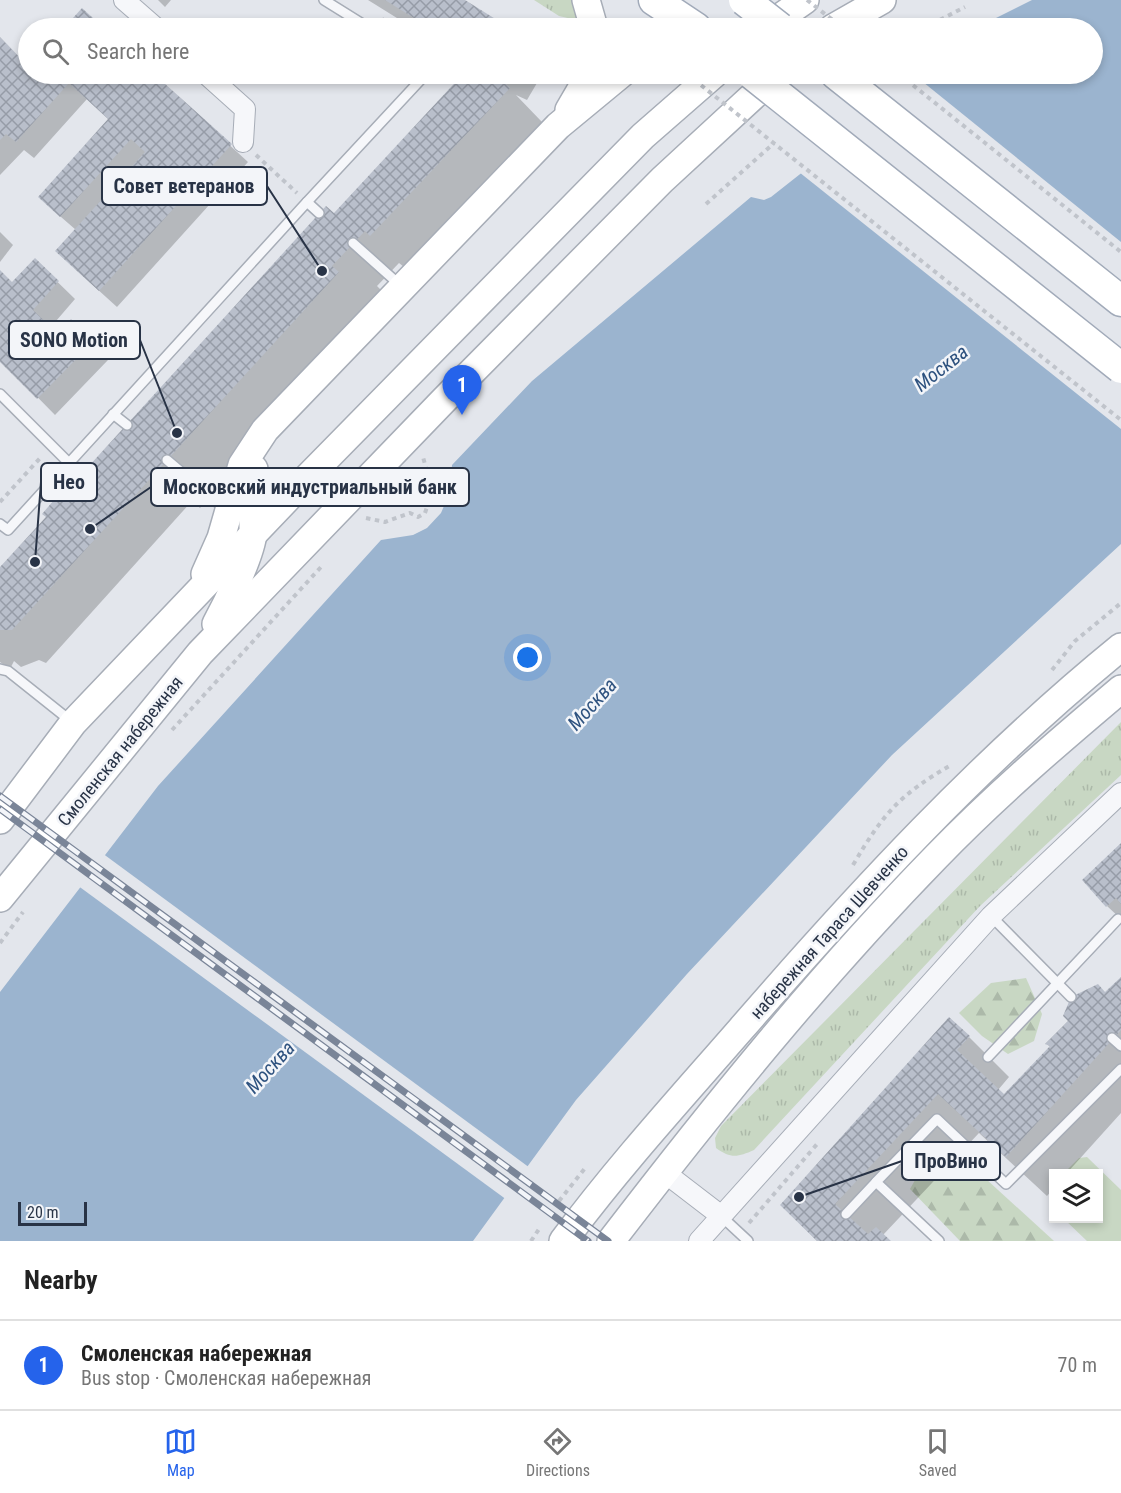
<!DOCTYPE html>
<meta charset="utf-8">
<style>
body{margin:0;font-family:"Roboto Condensed",sans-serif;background:#f6f6f6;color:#222}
.controls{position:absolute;right:18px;bottom:18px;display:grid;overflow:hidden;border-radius:0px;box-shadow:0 3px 9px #0003}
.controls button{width:54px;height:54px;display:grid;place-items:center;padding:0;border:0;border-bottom:2px solid #e0e0e0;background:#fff;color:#222;font:30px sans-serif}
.scale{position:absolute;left:18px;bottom:15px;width:69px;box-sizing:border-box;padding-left:6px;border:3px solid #283346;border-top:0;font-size:16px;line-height:21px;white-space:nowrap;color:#283346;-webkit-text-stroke:4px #f3f5f9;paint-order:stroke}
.you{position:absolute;left:528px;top:658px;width:21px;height:21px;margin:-15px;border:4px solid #fff;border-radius:50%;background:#1a73e8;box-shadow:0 0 0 9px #1a73e833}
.badge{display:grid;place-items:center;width:39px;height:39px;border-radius:50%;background:#2563eb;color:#fff;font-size:20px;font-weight:700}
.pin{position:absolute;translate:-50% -50px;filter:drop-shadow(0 2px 3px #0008)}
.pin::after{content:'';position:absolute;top:32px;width:21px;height:18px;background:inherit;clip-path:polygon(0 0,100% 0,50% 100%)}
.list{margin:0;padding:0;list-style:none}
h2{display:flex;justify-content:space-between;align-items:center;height:78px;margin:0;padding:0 24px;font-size:26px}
h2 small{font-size:20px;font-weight:400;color:#767676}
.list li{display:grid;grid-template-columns:39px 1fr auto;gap:18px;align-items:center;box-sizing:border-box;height:90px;padding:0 24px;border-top:2px solid #e0e0e0}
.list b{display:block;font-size:22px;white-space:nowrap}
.list p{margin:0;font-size:20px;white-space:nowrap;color:#767676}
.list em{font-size:20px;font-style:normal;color:#767676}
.icon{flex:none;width:33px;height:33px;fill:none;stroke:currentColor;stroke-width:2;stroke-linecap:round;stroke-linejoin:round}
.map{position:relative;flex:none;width:1121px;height:1241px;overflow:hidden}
.search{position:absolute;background:#fff;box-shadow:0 3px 9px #0003;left:18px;right:18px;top:18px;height:66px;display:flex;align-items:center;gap:15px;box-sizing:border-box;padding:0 21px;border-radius:33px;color:#767676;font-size:22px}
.sheet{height:168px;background:#fff}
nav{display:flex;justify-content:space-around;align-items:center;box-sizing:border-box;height:84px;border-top:2px solid #e0e0e0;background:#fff;font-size:16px;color:#767676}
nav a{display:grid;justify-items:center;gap:3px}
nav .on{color:#2563eb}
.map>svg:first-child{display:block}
</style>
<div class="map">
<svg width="1121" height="1241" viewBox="0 0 1121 1241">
<defs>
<pattern id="grass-tufts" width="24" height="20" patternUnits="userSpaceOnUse" patternTransform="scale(1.5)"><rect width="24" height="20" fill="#c8d7c3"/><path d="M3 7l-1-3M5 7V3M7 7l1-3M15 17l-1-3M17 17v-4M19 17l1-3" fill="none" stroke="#acb9a9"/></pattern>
<pattern id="forest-firs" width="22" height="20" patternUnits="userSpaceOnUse" patternTransform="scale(1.5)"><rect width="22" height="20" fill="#c8d7c3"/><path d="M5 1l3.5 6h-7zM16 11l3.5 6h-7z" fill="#acb9a9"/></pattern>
<pattern id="building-cross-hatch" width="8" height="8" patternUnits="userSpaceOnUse" patternTransform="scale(1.5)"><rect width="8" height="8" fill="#b9bfcb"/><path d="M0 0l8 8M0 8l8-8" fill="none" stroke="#969ca7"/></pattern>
</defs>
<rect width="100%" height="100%" fill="#e3e6ec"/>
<g fill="url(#grass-tufts)">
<path d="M 534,0 L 577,0 L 585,22 L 559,16 Z"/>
<path d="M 1121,722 L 1121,775 L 980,906 L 754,1150 C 738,1157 731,1159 716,1148 L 715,1138 L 721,1126 Z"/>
</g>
<g fill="url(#forest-firs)">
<path d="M 1026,978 L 1042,1014 L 1034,1041 L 1008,1054 L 982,1036 L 959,1013 L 991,983 Z"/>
<path d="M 937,1150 L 962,1157 L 1054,1241 L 960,1241 L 910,1189 L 923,1166 Z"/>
</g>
<path fill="#c8d7c3" d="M 1087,1157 L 1121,1190 L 1121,1241 L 1087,1241 L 1064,1219 L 1098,1218 L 1098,1174 L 1064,1173 L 1079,1158 Z"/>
<path fill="#9bb4cf" d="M 1032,0 L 1121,0 L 1121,544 L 892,755 L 687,974 L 576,1100 L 473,1241 L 0,1241 L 0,992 L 158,786 L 381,540 L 413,535 L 427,528 L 441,513 L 450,492 L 452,465 L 532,381 L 751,197 L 764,200 L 771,197 L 927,74 L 1092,74 L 1092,28 L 976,28 Z"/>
<g fill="#e3e6ec">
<path d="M 918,78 L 1121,242 L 1121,429 L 799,172 Z"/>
<path d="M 102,853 L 530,1168 L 507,1200 L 77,885 Z"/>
</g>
<g fill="#0003">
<path d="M 158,0 L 171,0 L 165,7 Z"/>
<path d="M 368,0 L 462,0 L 503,28 L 413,28 Z"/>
<path d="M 0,39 L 28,68 L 28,74 L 152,74 L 248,162 L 117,307 L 74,268 L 76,230 L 53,210 L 110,120 L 87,99 L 34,158 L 24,150 L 0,175 Z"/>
<path d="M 465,74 L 528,74 L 537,83 L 527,100 L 516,95 L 542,122 L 404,267 L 399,263 L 377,286 L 384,293 L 378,313 L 200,508 L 192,501 L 46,663 L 39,660 L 21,667 L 14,661 L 10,669 L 0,662 L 0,570 L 58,503 L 334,215 Z"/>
<path d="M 0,232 L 13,245 L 0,262 Z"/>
<path d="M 35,260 L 75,299 L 50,328 L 58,336 L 88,338 L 108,360 L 55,415 L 0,359 L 0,272 L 13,284 Z"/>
<path d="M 1121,845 L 1121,919 L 1107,906 Z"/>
<path d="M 1121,979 L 1121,1113 L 1066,1174 L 1054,1174 L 1054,1188 L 1047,1196 L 979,1133 L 883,1235 L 889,1241 L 817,1241 L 782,1205 L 969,1037 L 1009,1077 L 998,1090 L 1004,1096 L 1051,1048 L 1047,1044 Z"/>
</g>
<g fill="url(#building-cross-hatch)">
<path d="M 385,0 L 465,0 L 497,20 L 492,28 L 430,28 Z"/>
<path d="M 82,8 L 104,28 L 64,28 Z"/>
<path d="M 0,37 L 28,66 L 28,74 L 154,74 L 232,144 L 99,291 L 55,251 L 145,152 L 131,139 L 60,217 L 38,197 L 108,119 L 69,83 L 16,142 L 6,134 L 0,140 Z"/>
<path d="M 463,74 L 496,74 L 510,88 L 370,236 L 365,231 L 332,266 L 339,272 L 12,630 L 0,630 L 0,567 L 46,517 L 42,514 L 54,500 L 57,501 L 326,206 L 334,213 Z"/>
<path d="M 35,258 L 59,281 L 33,310 L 58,334 L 71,319 L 93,342 L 37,399 L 0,362 L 0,270 L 12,282 Z"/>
<path d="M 1121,843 L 1121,904 L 1116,898 L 1106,907 L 1082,880 Z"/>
<path d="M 1121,977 L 1121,1030 L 1006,1157 L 938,1094 L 835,1204 L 868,1234 L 876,1227 L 891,1241 L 817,1241 L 780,1205 L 949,1017 L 970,1036 L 957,1050 L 1004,1094 L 1050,1046 L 1045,1044 L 1068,1021 L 1063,1016 L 1071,997 L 1098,984 L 1105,992 Z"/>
</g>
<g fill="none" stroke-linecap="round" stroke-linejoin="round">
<g stroke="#a7adb7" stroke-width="12">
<g id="lane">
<path d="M 324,0 L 369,28"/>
<path d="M 307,202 L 426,74"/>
<path d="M 353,243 L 401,286"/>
<path d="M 0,394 L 69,463"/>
<path d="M 113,414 L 127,425"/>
<path d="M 167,460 L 225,509"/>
<path d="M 0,524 L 8,530 L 307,202 L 319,213"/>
<path d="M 0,669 L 8,671 L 72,722"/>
<path d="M 991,916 L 1071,997"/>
<path d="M 1112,1038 L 1121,1046"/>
<path d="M 988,1057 L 1118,919"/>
<path d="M 846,1214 L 876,1182"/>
<path d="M 720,1215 L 748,1241"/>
<path d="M 939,1241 L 876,1182 L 937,1119 L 1006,1184 L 1121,1069"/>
</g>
</g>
<g stroke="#a7adb7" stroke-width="22">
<g id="street">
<path d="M 124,0 L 156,28"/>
<path d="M 206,74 L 245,109 L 243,142"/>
<path d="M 664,1172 L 720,1215"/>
<path d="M 699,1241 L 991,916 L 1121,793"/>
</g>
</g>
<g stroke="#a7adb7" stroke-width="30">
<g id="secondary">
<path d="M 586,0 L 594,28"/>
<path d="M 765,28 L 805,0"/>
<path d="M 833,28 L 882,0"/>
<path d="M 569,110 L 590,74"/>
<path d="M 205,574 L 221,538 L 242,465 L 265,430 L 558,126 L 621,74"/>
<path d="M 216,624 C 227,604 251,555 253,533 C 254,511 248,494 254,469"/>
<path d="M 0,820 L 73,723 L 302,483 L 643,136 L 714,74"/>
<path d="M 0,898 L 200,653 L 445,399 L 662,180 L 777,74"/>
<path d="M 563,1241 C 618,1167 680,1099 741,1029 C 859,893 981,761 1121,647"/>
<path d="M 611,1241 C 713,1108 819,977 936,857 C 994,797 1057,743 1121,689"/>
</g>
</g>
<g stroke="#a1aab9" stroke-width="33">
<g id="primary">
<path d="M 654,0 L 696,28"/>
<path d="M 836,74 L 1121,301"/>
</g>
</g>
<g stroke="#c0c4cb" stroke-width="4" stroke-dasharray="4.5 4.5" stroke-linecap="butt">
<path d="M 382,19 L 396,28"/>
<path d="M 924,28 L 965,7"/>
<path d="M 899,74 L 1121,252"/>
<path d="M 256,155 L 297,193"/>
<path d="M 706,204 L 774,143"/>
<path d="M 0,502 L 42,456"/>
<path d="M 366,518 L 385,522 L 410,513 L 418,517 L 425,513 L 427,507 L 422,501 L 429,479 L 423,457"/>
<path d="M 1052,670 L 1075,641 L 1121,603"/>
<path d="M 172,730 L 321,567"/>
<path d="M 853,865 C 883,814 899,795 951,765"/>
<path d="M 0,943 L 23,912"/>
<path d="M 559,1201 L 586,1167"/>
<path d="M 749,1223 L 818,1143"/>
<path d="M 531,1241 L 539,1229"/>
</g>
<use href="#lane" stroke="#f6f7fa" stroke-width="9"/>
<use href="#street" stroke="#f6f7fa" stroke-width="20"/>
<use href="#secondary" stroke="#fff" stroke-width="27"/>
<use href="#primary" stroke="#fff" stroke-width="30"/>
<g stroke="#7a8598" stroke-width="7">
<g id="rail">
<path d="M 0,796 L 608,1241"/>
<path d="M 0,809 L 588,1241"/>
</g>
</g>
<use href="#rail" stroke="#f3f5f9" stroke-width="4.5" stroke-dasharray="14" stroke-linecap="butt"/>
<g stroke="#a1aab9" stroke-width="33" stroke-linecap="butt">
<g id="primary-bridge">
<path d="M 744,0 L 780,28"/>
<path d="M 752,74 L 1121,368"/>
</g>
</g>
<g stroke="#c0c4cb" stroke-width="4" stroke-dasharray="4.5 4.5" stroke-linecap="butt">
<path d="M 807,0 L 843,28"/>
<path d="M 687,74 L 1121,420"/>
</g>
<use href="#primary-bridge" stroke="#fff" stroke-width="30"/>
</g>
<g text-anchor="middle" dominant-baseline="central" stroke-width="5" stroke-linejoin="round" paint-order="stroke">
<g font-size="18" fill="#283346" stroke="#f3f5f9">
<text transform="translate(120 751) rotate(-51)">Смоленская набережная</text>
<text transform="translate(829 932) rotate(-48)">набережная Тараса Шевченко</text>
</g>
<g font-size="20" font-style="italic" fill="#2e527f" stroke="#f3f5f9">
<text transform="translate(941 368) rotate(-38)">Москва</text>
<text transform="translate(592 704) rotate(-48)">Москва</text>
<text transform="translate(270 1067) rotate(-48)">Москва</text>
</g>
</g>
<path fill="none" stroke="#283346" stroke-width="2" d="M322 271L267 186M177 433L140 340M35 562L41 482M90 529L151 487M799 1197L902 1161"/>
<g fill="#283346" stroke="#f3f5f9" stroke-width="2">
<circle cx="322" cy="271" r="6"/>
<circle cx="177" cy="433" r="6"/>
<circle cx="35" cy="562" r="6"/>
<circle cx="90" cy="529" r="6"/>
<circle cx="799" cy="1197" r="6"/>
</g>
<g fill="#f3f5f9" stroke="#283346" stroke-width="2">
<rect x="102" y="167" width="165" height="38" rx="6"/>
<rect x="9" y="321" width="131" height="38" rx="6"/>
<rect x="41" y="463" width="56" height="38" rx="6"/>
<rect x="151" y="468" width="318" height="38" rx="6"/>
<rect x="902" y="1142" width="98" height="38" rx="6"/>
</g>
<g font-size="20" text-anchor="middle" font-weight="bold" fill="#283346">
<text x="184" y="193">Совет ветеранов</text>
<text x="74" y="347">SONO Motion</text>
<text x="69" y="489">Нео</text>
<text x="310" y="494">Московский индустриальный банк</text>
<text x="951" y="1168">ПроВино</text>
</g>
</svg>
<div class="controls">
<button><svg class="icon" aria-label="layers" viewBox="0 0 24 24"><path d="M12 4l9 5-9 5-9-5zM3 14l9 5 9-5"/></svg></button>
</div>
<div class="scale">20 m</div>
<div class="you"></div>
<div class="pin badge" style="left:462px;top:415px">1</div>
<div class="search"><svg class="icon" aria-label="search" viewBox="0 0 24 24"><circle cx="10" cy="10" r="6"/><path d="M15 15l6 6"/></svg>Search here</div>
</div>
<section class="sheet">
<h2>Nearby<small></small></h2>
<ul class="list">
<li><span class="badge">1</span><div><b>Смоленская набережная</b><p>Bus stop · Смоленская набережная</p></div><em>70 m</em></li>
</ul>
</section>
<nav>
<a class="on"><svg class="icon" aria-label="map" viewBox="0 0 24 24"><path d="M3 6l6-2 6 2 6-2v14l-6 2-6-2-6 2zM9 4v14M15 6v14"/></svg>Map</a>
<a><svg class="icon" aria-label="directions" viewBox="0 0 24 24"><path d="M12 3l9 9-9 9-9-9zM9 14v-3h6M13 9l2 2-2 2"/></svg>Directions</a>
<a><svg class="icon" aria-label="saved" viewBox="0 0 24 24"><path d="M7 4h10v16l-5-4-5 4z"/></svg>Saved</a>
</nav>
